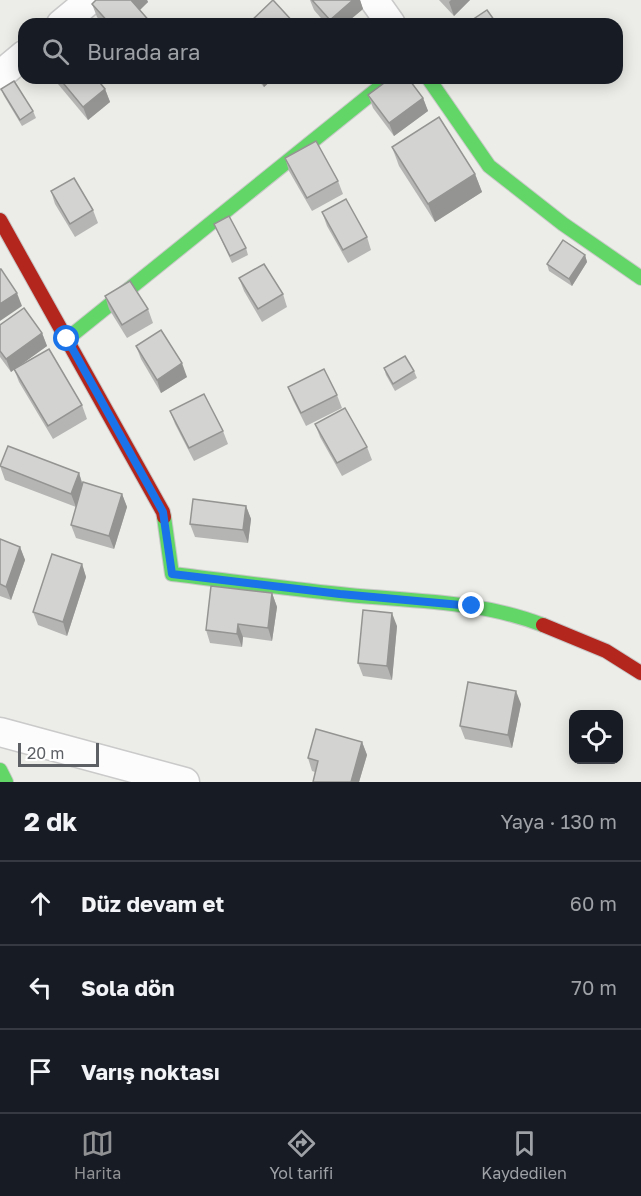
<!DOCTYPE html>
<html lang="tr">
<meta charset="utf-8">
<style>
body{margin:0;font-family:"Golos Text",sans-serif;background:#242831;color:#f1f3f6}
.controls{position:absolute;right:18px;bottom:18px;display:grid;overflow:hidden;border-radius:12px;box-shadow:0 3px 15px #0003}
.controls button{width:54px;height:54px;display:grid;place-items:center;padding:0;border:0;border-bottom:2px solid #363941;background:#171b24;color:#f1f3f6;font:30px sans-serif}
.scale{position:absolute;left:18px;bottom:15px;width:81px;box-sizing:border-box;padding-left:6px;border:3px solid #5d6065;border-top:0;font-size:16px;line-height:21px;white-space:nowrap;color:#5d6065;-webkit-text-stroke:4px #fff;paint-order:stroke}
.stop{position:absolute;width:18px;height:18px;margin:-14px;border:4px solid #1a73e8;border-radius:50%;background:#fff}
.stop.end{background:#1a73e8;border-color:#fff;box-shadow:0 2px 6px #0008}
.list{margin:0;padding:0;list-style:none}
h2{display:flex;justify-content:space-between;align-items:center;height:78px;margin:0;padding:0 24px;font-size:26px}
h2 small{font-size:20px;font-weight:400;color:#9ea1a6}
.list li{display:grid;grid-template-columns:39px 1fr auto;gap:18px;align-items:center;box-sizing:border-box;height:84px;padding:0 24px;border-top:2px solid #363941}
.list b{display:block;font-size:22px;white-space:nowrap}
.list em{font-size:20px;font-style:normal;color:#9ea1a6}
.icon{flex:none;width:33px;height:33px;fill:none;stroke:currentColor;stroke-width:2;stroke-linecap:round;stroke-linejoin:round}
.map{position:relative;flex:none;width:641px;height:782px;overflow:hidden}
.search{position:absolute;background:#171b24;box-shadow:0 3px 15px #0003;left:18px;right:18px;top:18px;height:66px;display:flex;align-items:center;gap:15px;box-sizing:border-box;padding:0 21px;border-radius:18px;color:#9ea1a6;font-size:22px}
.sheet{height:330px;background:#171b24}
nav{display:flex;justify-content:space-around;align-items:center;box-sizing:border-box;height:84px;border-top:2px solid #363941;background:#171b24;font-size:16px;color:#9ea1a6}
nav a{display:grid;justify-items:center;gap:3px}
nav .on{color:#8f9193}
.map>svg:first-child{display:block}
</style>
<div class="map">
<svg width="641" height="782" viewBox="0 0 641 782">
<rect width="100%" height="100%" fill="#ecece8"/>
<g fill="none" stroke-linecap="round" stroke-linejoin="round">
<g stroke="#c9cac9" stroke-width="31">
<g id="street">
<path d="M 374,0 L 391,24"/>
<path d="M 61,24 L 90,0"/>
<path d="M 0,75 L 24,55"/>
<path d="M 0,732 L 185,782"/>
</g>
</g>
<g stroke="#c8c8c8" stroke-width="16">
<g id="fast">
<path d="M 428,78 L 489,166 L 563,224 L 641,278"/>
<path d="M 67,339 L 391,78"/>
<path d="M 164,517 L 172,574 C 231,581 290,589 349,595 C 413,601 482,601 543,625"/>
<path d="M 0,770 L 6,782"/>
</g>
</g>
<g stroke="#c8c8c8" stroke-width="16">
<g id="jam">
<path d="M 0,220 L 163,512 L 164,517"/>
<path d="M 543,625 L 606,651 L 641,673"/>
</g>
</g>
<use href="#street" stroke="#fcfcfc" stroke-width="28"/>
<use href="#fast" stroke="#63d668" stroke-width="14"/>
<use href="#jam" stroke="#b3261e" stroke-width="14"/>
</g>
<g fill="#b5b5b4">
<path d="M 96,0 L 147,0 L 148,2 L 139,10 L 152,24 L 103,24 L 97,17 L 92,4 Z"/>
<path d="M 310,0 L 360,0 L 363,9 L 345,24 L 326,24 L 314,10 Z"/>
<path d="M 439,0 L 470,0 L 454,16 Z"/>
<path d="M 53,78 L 96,78 L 105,89 L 110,102 L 88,120 Z"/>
<path d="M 256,78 L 274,78 L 264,87 Z"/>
<path d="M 1,89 L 33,111 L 36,118 L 22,126 L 4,96 Z"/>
<path d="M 368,95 L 423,98 L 428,111 L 394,136 L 373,108 Z"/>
<path d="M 392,147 L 475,174 L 482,192 L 435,222 L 399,166 Z"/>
<path d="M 285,158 L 338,181 L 343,194 L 312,211 L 289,171 Z"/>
<path d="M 51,191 L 93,210 L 98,223 L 75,237 L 55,204 Z"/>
<path d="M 322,212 L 367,237 L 371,250 L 348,263 L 327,226 Z"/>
<path d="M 214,224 L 246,248 L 248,255 L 232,263 Z"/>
<path d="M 585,255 L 587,262 L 572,286 L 549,271 L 547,264 Z"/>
<path d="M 239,278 L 283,294 L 287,307 L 262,322 L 244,291 Z"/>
<path d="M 105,296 L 148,309 L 153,323 L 127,338 L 109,309 Z"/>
<path d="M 0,325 L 42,333 L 47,346 L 16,368 L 82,405 L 87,419 L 53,439 L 19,382 L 14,369 L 11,372 L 0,357 Z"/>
<path d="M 136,346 L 187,377 L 161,393 L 141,359 Z"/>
<path d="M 384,368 L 414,371 L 417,378 L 395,391 L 386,375 Z"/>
<path d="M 288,387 L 337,395 L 342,408 L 306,426 L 293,400 Z"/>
<path d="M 170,411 L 223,431 L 228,444 L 194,461 L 175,424 Z"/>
<path d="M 315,424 L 367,447 L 372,460 L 342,476 L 320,437 Z"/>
<path d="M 0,466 L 79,473 L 83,485 L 122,494 L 127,507 L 114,549 L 76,538 L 71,525 L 76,507 L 5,480 Z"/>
<path d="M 246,506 L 251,519 L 248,543 L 195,537 L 190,524 Z"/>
<path d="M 0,539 L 20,547 L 25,560 L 11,600 L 0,596 Z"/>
<path d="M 82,564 L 86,577 L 67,636 L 38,625 L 33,612 Z"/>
<path d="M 272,593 L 277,607 L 272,641 L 243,637 L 242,647 L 210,643 L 206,630 Z"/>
<path d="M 397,626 L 392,680 L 363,676 L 358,663 Z"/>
<path d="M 521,704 L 512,748 L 465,739 L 460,726 Z"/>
<path d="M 362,742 L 367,755 L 359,782 L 313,782 L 315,772 L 312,771 L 308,758 Z"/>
</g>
<g fill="#949492">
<path d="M 131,0 L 147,0 L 148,2 L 136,14 Z"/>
<path d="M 353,0 L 360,0 L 363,9 L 345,24 L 331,24 L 330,20 Z"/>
<path d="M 451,0 L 470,0 L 454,16 L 449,2 Z"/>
<path d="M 261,78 L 274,78 L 264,87 Z"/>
<path d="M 105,89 L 110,102 L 88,120 L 83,107 Z"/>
<path d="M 423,98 L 428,111 L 394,136 L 389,123 Z"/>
<path d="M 475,174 L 482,192 L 435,222 L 428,204 Z"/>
<path d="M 585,255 L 587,262 L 572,286 L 569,279 Z"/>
<path d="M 17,293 L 22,306 L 0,321 L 0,304 Z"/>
<path d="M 42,333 L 47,346 L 11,372 L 6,359 Z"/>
<path d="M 182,363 L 187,377 L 161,393 L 157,380 Z"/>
<path d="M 79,473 L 83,487 L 76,507 L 71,494 Z"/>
<path d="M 122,494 L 127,507 L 114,549 L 109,536 Z"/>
<path d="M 246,506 L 251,519 L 248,543 L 243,530 Z"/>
<path d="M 20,547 L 25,560 L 11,600 L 6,587 Z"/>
<path d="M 82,564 L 86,577 L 67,636 L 63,622 Z"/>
<path d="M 272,593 L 277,607 L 272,641 L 268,628 Z"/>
<path d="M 392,613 L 397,626 L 392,680 L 387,666 Z"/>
<path d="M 238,624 L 243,637 L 242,647 L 237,634 Z"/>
<path d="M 516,691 L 521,704 L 512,748 L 508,735 Z"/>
<path d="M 362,742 L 367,755 L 359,782 L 351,782 Z"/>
</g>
<g fill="#d3d3d1" stroke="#949492" stroke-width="1.5">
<path d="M 96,0 L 131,0 L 152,24 L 110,24 L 92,4 Z"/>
<path d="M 273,0 L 295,24 L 248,24 Z"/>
<path d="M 312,0 L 353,0 L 330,20 Z"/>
<path d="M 487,10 L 497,24 L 466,24 Z"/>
<path d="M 59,78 L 96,78 L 105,89 L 83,107 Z"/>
<path d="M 391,78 L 408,78 L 423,98 L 389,123 L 368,95 Z"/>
<path d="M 14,81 L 33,111 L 20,120 L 1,89 Z"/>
<path d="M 439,117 L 475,174 L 428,204 L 392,147 Z"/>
<path d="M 316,141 L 338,181 L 307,198 L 285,158 Z"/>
<path d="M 74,178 L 93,210 L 70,224 L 51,191 Z"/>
<path d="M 346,199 L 367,237 L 343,250 L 322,212 Z"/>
<path d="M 229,216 L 246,248 L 230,256 L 214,224 Z"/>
<path d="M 563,240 L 585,255 L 569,279 L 547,264 Z"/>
<path d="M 264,264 L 283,294 L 258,309 L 239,278 Z"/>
<path d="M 0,269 L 1,269 L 17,293 L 0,304 Z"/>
<path d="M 130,281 L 148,309 L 122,325 L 105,296 Z"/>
<path d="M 24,308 L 42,333 L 6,359 L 0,351 L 0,325 Z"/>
<path d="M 161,330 L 182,363 L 157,380 L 136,346 Z"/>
<path d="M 49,349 L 82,405 L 48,426 L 14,369 Z"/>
<path d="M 405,356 L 414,371 L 393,384 L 384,368 Z"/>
<path d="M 324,369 L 337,395 L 301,413 L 288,387 Z"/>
<path d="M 204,394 L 223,431 L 189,448 L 170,411 Z"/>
<path d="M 345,408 L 367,447 L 337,463 L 315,424 Z"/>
<path d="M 8,446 L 79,473 L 71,494 L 0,466 Z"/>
<path d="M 83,482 L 122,494 L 109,536 L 71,525 Z"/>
<path d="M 193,499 L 246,506 L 243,530 L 190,524 Z"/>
<path d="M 0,539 L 20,547 L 6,587 L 0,584 Z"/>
<path d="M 52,554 L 82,564 L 63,622 L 33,612 Z"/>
<path d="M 211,586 L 272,593 L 268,628 L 238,624 L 237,634 L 206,630 Z"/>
<path d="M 363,610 L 392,613 L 387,666 L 358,663 Z"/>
<path d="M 468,682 L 516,691 L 508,735 L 460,726 Z"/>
<path d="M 316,729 L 362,742 L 351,782 L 313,782 L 318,761 L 308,758 Z"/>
</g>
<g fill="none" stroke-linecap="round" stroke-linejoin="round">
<path stroke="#1a73e8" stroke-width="8" d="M 67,339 L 163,512 L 172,574 L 340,594 L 472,606"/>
</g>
</svg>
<div class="controls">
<button><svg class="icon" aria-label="locate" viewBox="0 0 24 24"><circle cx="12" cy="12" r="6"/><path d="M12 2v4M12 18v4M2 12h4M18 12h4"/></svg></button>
</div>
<div class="scale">20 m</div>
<div class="stop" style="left:67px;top:339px"></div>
<div class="stop end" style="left:472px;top:606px"></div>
<div class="search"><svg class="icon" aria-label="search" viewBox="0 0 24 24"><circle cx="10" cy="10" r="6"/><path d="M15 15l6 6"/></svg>Burada ara</div>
</div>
<section class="sheet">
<h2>2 dk<small>Yaya · 130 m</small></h2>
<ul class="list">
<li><svg class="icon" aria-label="ahead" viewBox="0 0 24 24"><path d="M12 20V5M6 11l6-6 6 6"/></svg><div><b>Düz devam et</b></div><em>60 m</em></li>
<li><svg class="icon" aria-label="left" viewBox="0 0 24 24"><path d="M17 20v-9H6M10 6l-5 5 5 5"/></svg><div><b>Sola dön</b></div><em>70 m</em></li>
<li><svg class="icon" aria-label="arrive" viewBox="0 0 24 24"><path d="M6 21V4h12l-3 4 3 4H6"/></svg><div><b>Varış noktası</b></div></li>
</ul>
</section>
<nav>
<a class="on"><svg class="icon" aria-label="map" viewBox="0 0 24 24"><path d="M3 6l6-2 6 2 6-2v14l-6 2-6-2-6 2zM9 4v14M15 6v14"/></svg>Harita</a>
<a><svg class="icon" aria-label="directions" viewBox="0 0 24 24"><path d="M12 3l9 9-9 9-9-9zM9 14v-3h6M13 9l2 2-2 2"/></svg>Yol tarifi</a>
<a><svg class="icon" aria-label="saved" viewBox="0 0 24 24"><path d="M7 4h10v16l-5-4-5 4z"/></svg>Kaydedilen</a>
</nav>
